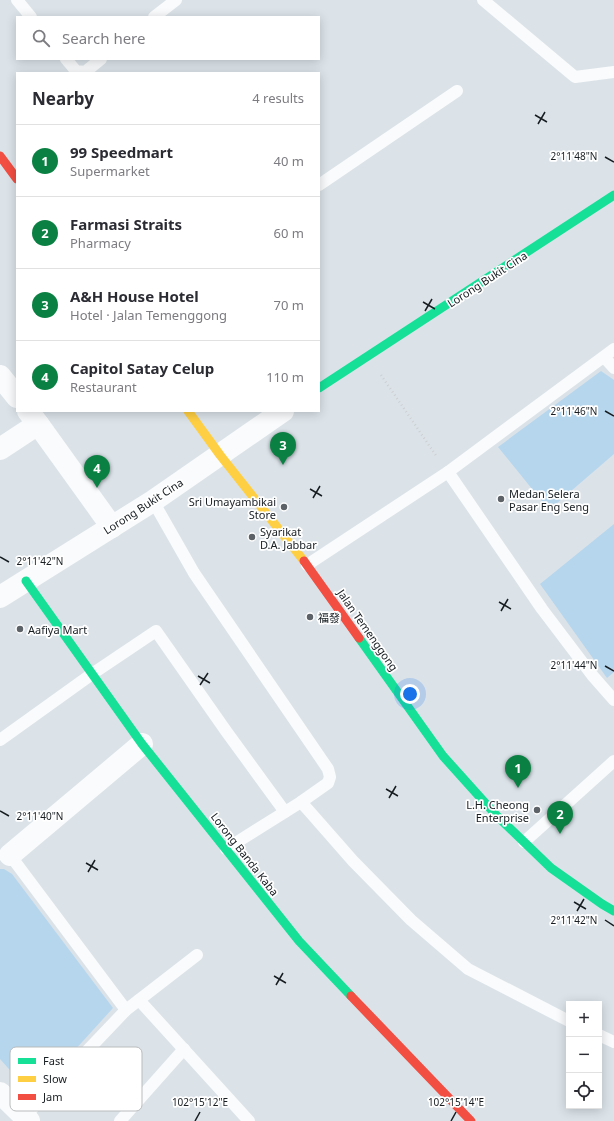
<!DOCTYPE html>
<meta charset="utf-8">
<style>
body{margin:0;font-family:"Noto Sans","Noto Sans SC",sans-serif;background:#f2f2f3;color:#2b2b33}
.controls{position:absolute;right:12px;bottom:12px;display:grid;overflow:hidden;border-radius:0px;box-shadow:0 2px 10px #0003}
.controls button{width:36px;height:36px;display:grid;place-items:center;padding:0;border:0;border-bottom:1px solid #e1e1e2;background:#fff;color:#2b2b33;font:20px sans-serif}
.you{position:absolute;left:410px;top:694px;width:14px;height:14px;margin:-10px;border:3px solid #fff;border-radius:50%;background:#1a73e8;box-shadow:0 0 0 6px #1a73e833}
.badge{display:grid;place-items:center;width:26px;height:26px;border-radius:50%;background:#0b8043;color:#fff;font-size:13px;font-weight:700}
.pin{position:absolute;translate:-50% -33px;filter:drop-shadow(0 1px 2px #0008)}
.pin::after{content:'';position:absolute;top:21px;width:14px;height:12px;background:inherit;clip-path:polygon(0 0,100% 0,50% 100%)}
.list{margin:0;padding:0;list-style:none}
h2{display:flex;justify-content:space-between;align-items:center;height:52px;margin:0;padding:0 16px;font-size:17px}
h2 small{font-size:13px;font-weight:400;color:#7c7c81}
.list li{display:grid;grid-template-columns:26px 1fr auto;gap:12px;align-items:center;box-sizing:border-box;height:72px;padding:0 16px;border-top:1px solid #e1e1e2}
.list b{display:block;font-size:15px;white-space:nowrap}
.list p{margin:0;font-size:13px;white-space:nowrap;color:#7c7c81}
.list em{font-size:13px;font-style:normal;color:#7c7c81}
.icon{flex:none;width:22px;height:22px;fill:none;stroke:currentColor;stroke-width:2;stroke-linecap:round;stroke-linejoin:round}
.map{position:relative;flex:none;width:614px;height:1121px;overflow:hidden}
.search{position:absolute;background:#fff;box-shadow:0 2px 10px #0003;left:16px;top:16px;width:304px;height:44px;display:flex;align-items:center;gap:10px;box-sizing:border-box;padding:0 14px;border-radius:0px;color:#7c7c81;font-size:15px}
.panel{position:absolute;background:#fff;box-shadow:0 2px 10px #0003;left:16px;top:72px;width:304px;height:340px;border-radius:0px}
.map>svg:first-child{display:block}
</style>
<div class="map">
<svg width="614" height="1121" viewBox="0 0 614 1121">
<rect width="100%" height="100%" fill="#dbe3e9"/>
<g fill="#b6d6ee">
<path d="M 601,371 L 614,380 L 614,454 L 549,510 L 498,447 Z"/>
<path d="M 614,524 L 614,672 L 607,678 L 540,584 Z"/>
<path d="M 0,869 L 4,869 L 12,874 L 113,1008 L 33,1096 L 0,1059 Z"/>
</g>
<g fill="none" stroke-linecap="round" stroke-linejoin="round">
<path stroke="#cdcfd1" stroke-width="2.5" stroke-dasharray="1 3" stroke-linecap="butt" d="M 381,375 L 437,457"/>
<g stroke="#fafbfc" stroke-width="12">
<path d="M 17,0 L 31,17"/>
<path d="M 483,0 L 575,77 L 614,72"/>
<path d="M 154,17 L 176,0"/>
<path d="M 66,59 L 76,71 L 85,72 L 101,59"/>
<path d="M 319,185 L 457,91"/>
<path d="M 604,357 L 614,368"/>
<path d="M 448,472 L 542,609 L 592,675 L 614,700"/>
<path d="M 153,501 L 194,573 L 328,769 L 330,777 L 328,783 L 301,802"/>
<path d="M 307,565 L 448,472 L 614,349"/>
<path d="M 0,740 L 92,674 L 156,631 L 226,731 L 285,812"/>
<path d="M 524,842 L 614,761"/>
<path d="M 226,849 L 301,802 L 310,812 L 353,861 L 411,920 L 468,969 L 569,1021"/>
<path d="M 5,855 L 10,855 L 126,1010"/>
<path d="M 139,1000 L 249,1121"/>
<path d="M 599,1035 L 614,1042"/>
<path d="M 25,1116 L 126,1010 L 197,955"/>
<path d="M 120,1121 L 184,1049"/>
</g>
<g stroke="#fafbfc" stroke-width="22">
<path d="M 0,376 L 17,397"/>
<path d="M 28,411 L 38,424 L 112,527"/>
<path d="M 0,449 L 38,424"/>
<path d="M 0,597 L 153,501 L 283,411"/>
<path d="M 10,855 L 142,744"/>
<path d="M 0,1093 L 29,1121"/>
</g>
<g stroke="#16e098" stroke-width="9">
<path d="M 319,388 L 614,195"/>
<path d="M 26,581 L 142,744 L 299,941 L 351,996"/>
<path d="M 359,638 L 443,756 L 496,815 L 551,868 L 602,904 L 614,911"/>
</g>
<path stroke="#ffcf43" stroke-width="9" d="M 188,411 L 220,455 L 304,561"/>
<g stroke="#f24e42" stroke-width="9">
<path d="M 0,156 L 17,179"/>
<path d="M 304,561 L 359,638"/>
<path d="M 351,996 L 471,1121"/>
</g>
</g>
<path fill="none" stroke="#171d21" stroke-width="1.5" d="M 535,115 L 547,122M 538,124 L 545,112M 605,157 L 614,162M 423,302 L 435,309M 425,311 L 432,299M 605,411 L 614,416M 310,489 L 322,496M 313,498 L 320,486M 0,557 L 9,562M 499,602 L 511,609M 501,611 L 508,599M 605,666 L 614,671M 198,676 L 210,683M 200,685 L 208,673M 386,789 L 398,796M 389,798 L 396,786M 0,811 L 9,816M 86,863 L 98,870M 88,872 L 95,860M 574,902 L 586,909M 577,911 L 584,899M 605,920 L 614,926M 274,976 L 286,983M 276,985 L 283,973M 195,1121 L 200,1112M 451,1121 L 456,1112"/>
<g fill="#5c6267" stroke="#fff" stroke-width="1.5">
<circle cx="501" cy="499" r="4"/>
<circle cx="284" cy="507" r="4"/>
<circle cx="252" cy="537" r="4"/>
<circle cx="310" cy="617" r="4"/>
<circle cx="20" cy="629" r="4"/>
<circle cx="537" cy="810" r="4"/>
</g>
<g text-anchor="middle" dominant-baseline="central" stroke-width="3.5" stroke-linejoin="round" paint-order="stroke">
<g font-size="11" fill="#171d21" stroke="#fff">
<text transform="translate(487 279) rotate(-33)">Lorong Bukit Cina</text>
<text transform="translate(143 506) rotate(-33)">Lorong Bukit Cina</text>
<text transform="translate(368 630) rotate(55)">Jalan Temenggong</text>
<text transform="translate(245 854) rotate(52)">Lorong Banda Kaba</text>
</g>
<g font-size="11" fill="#171d21" stroke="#fff" text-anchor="start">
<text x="509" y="493">Medan Selera<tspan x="509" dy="13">Pasar Eng Seng</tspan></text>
<text x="276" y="501" text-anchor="end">Sri Umayambikai<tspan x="276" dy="13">Store</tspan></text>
<text x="260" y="531">Syarikat<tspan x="260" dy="13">D.A. Jabbar</tspan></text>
<text x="318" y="617">福發</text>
<text x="28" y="629">Aafiya Mart</text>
<text x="529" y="804" text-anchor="end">L.H. Cheong<tspan x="529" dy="13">Enterprise</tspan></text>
</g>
</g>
<rect x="10" y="1047" width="132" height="64" rx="6" fill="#fff" stroke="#b9bbbc" stroke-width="1"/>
<rect x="18" y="1058" width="18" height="6" fill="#16e098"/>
<rect x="18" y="1076" width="18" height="6" fill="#ffcf43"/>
<rect x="18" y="1094" width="18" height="6" fill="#f24e42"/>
<g font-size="11" fill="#171d21">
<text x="43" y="1065">Fast</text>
<text x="43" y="1083">Slow</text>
<text x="43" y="1101">Jam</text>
</g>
<g font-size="10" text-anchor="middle" fill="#171d21" stroke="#fff" stroke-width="3.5" stroke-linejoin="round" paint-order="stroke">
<text x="574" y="160">2°11'48"N</text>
<text x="574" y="415">2°11'46"N</text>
<text x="40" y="565">2°11'42"N</text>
<text x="574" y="669">2°11'44"N</text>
<text x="40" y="820">2°11'40"N</text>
<text x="574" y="924">2°11'42"N</text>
<text x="200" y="1106">102°15'12"E</text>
<text x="456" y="1106">102°15'14"E</text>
</g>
</svg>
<div class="controls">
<button>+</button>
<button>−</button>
<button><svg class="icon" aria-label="locate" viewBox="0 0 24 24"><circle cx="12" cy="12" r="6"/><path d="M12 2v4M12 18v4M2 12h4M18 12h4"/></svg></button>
</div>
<div class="you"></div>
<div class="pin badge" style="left:518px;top:788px">1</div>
<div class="pin badge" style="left:560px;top:834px">2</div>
<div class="pin badge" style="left:283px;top:465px">3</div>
<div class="pin badge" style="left:97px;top:488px">4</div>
<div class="search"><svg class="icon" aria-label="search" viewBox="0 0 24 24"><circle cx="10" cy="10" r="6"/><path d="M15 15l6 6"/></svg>Search here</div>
<section class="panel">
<h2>Nearby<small>4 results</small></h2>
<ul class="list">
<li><span class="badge">1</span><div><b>99 Speedmart</b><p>Supermarket</p></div><em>40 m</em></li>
<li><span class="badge">2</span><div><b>Farmasi Straits</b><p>Pharmacy</p></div><em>60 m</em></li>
<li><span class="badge">3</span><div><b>A&amp;H House Hotel</b><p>Hotel · Jalan Temenggong</p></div><em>70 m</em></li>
<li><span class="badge">4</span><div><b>Capitol Satay Celup</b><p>Restaurant</p></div><em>110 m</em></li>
</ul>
</section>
</div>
